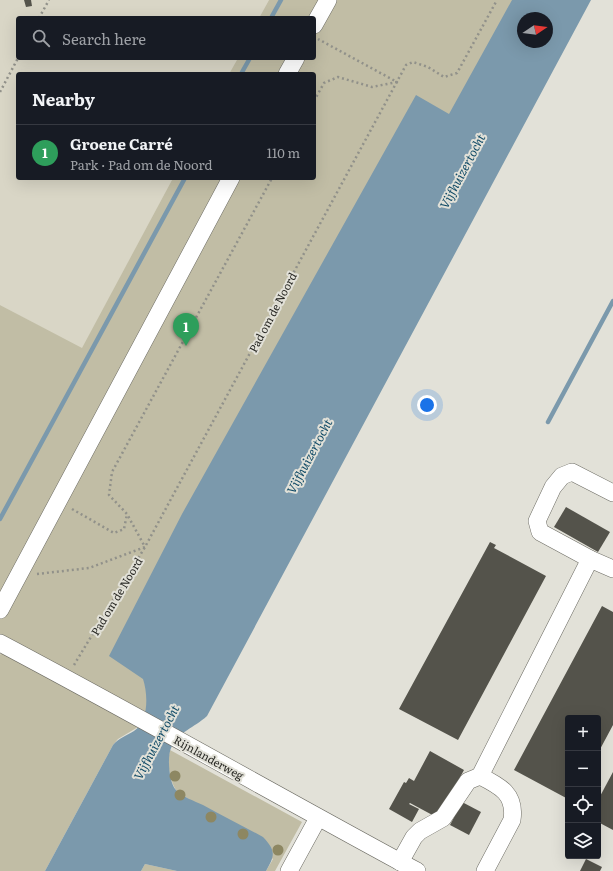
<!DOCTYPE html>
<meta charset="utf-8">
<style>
body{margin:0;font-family:Literata,serif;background:#242831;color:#f1f3f6}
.controls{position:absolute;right:12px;bottom:12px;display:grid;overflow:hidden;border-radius:4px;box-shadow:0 4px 16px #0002}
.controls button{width:36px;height:36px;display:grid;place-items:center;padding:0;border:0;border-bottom:1px solid #363941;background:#171b24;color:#f1f3f6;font:20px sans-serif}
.compass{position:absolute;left:517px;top:12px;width:36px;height:36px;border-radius:50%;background:#171b24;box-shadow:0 4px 16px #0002;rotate:77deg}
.you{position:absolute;left:427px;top:405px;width:14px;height:14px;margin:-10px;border:3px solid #fff;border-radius:50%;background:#1a73e8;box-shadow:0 0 0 6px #1a73e833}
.badge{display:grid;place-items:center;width:26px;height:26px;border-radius:50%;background:#1577a4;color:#fff;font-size:13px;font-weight:700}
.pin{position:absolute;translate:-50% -33px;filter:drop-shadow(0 1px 2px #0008)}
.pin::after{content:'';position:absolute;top:21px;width:14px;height:12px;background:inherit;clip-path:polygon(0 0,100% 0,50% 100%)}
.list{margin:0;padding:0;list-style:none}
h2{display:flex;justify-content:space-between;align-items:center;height:52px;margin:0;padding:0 16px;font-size:17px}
h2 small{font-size:13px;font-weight:400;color:#9ea1a6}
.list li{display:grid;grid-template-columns:26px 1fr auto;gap:12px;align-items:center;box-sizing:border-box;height:56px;padding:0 16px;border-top:1px solid #363941}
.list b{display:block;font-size:15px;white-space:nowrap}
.list p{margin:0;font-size:13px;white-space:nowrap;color:#9ea1a6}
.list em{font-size:13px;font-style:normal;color:#9ea1a6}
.icon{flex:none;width:22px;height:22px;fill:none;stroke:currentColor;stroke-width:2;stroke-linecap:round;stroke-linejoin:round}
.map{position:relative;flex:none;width:613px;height:871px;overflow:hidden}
.search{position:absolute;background:#171b24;box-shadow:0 4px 16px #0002;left:16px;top:16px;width:300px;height:44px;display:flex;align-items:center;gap:10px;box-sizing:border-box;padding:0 14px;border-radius:4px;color:#9ea1a6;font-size:15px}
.panel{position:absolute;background:#171b24;box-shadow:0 4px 16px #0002;left:16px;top:72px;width:300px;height:108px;border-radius:4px}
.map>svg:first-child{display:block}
</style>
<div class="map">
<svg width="613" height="871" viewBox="0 0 613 871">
<rect width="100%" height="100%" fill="#e2e1d8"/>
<path fill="#d9d6c6" d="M 0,0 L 269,0 L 259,18 L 18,18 L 18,58 L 238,58 L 229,74 L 18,74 L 18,178 L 173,178 L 82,349 L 0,305 Z"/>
<g fill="#c1bda5">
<path d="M 269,0 L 516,0 L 146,679 L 150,714 L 0,637 L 0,305 L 82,348 L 173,178 L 314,178 L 314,74 L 229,74 L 238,58 L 314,58 L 314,18 L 259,18 Z"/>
<path d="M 2,652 L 129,721 L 138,727 L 118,739 L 113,745 L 45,871 L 0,871 L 0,655 Z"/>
<path d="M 170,750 L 302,822 L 275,871 L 266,871 L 273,859 L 176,790 C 169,779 167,762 170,750 Z"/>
<path d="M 145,864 L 177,871 L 141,871 Z"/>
</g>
<path fill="#7b99ac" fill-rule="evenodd" d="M 512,0 L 591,0 L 207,716 C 194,728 179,731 171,748 C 167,757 169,783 176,790 C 183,797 194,801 203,805 C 223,816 243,826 263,837 C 276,851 275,855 266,871 L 177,871 L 145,864 L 141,871 L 45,871 L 113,745 C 119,738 126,736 134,731 C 149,721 148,694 143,679 L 109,656 L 182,514 L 416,95 L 449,114 ZM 523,18 L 547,18 L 547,42 L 523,42 Z"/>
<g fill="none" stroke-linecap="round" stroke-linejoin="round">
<g stroke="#7b99ac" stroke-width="4.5">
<path d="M 271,18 L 281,0"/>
<path d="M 241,74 L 250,58"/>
<path d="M 548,422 L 613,301"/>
<path d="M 0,519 L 185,178"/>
</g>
</g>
<g fill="#54534b">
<path d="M 24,0 L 31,0 L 32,6 L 26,7 Z"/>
<path d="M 566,507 L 610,532 L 598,552 L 554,527 Z"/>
<path d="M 490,542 L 496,545 L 494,548 L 546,576 L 458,740 L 399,709 Z"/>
<path d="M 602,606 L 613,612 L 613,725 L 598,753 L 598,718 L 568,718 L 568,799 L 514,770 Z"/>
<path d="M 430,751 L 464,770 L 438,818 L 410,803 L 409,804 L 419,809 L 412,822 L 389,809 L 404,782 L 406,783 L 409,778 L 414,781 Z"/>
<path d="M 613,772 L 613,830 L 598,822 L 598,800 Z"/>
<path d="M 462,802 L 481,812 L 469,835 L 450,825 Z"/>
<path d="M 586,859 L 602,867 L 600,871 L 580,871 Z"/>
</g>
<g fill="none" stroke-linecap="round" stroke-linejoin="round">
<g stroke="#6d6c64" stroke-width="18">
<g id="minor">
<path d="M 314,25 L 328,0"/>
<path d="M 287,74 L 296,58"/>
<path d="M 613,493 L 572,472 L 562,476 L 553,487 L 537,521 L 540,532 L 590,559 L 613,569"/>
<path d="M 0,610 L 231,178"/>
<path d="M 0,643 C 140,717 278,796 417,871"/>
<path d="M 400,862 L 414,837 L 420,831 L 443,818 L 468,781 L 480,776"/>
<path d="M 289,871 L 318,818"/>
<path d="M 485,871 L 512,820 C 516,794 500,786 480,776 L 590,559"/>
</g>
</g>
<g stroke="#91918a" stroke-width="2.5" stroke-dasharray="2 3" stroke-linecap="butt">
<path d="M 39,18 L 49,0"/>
<path d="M 0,92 L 18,58"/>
<path d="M 314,101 L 324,83 L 338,77 L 372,87 L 397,82 L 318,39"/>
<path d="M 72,509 L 114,533 L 124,529 L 127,514"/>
<path d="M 37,574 L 89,568 L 145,547 L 127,514 L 109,495 L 112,472 L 272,178"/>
<path d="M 74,665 L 145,547 L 406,65 L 413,62 L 428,67 L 444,77 L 457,73 L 497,0"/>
</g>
<use href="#minor" stroke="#fff" stroke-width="17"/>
</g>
<g fill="#8d8762">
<circle cx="175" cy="776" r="5.5"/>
<circle cx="180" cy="795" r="5.5"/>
<circle cx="211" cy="817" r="5.5"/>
<circle cx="243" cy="834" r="5.5"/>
<circle cx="278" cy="850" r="5.5"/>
</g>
<g text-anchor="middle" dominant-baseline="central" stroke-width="4" stroke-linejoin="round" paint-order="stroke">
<g font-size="11" fill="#282824" stroke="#e2e1d8">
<text transform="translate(272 312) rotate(-62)">Pad om de Noord</text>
<text transform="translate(116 596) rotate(-59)">Pad om de Noord</text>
<text transform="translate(209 757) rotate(29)">Rijnlanderweg</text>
</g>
<g font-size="12" font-style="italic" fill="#114b67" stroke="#e2e1d8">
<text transform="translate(462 171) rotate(-62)">Vijfhuizertocht</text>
<text transform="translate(309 456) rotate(-62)">Vijfhuizertocht</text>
<text transform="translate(156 742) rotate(-62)">Vijfhuizertocht</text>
</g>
</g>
</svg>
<div class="controls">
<button>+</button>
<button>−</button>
<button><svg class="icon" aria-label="locate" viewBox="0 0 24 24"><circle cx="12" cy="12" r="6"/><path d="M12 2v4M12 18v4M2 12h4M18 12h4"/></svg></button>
<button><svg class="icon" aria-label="layers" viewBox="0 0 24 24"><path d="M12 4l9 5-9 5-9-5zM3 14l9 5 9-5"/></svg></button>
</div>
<svg class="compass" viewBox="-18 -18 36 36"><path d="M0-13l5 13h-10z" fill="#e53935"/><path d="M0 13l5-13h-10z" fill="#9ea1a6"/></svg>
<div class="you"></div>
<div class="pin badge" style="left:186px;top:346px;background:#2e9e5b">1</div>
<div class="search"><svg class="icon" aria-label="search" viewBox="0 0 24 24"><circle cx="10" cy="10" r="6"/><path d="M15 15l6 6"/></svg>Search here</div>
<section class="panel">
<h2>Nearby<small></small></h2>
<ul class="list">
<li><span class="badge" style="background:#2e9e5b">1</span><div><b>Groene Carré</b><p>Park · Pad om de Noord</p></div><em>110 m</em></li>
</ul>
</section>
</div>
